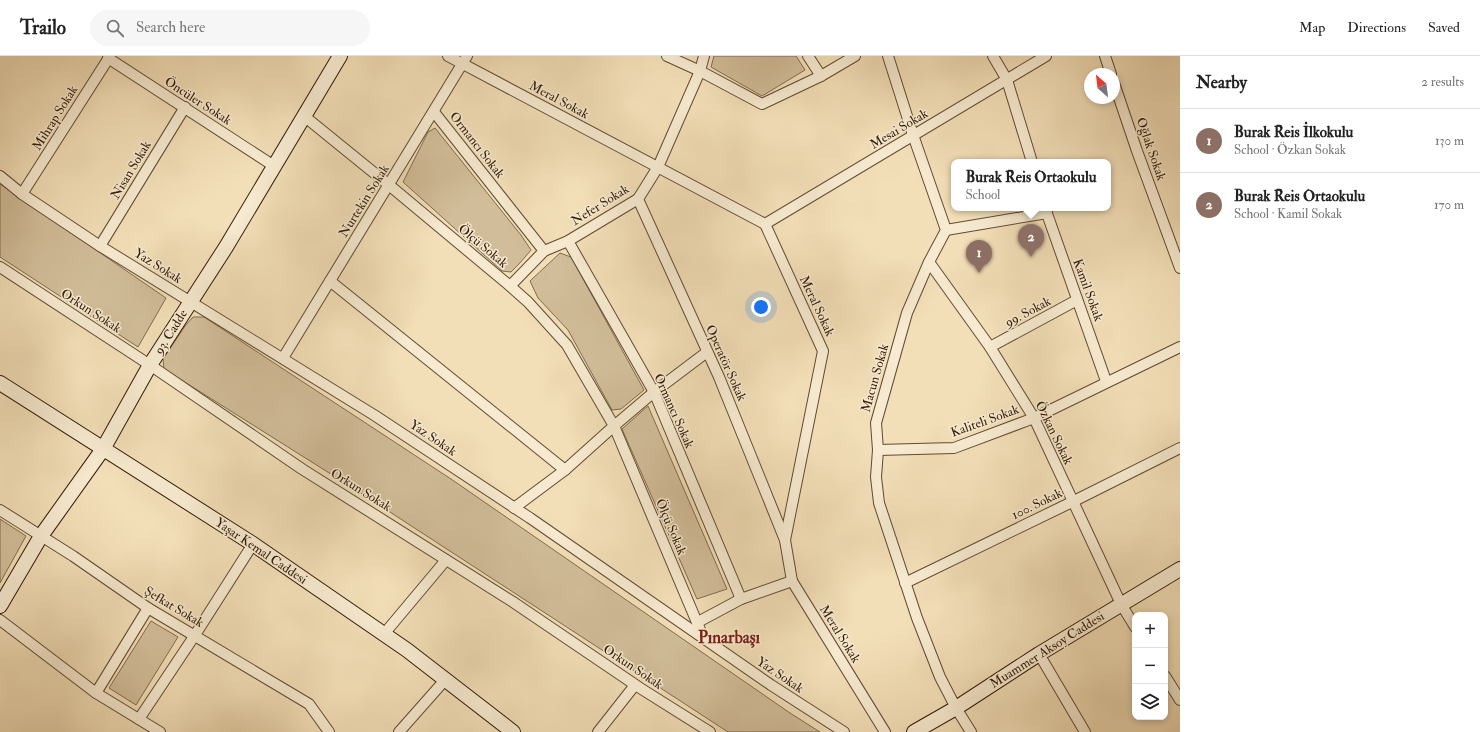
<!DOCTYPE html>
<meta charset="utf-8">
<style>
body{margin:0;font-family:"IM FELL Double Pica",serif;background:#f6f6f6;color:#222}
.controls{position:absolute;right:12px;bottom:12px;display:grid;overflow:hidden;border-radius:8px;box-shadow:0 2px 6px #0003}
.controls button{width:36px;height:36px;display:grid;place-items:center;padding:0;border:0;border-bottom:1px solid #e0e0e0;background:#fff;color:#222;font:20px sans-serif}
.compass{position:absolute;left:1084px;top:12px;width:36px;height:36px;border-radius:50%;background:#fff;box-shadow:0 2px 6px #0003;rotate:332deg}
.you{position:absolute;left:761px;top:251px;width:14px;height:14px;margin:-10px;border:3px solid #fff;border-radius:50%;background:#1a73e8;box-shadow:0 0 0 6px #1a73e833}
.badge{display:grid;place-items:center;width:26px;height:26px;border-radius:50%;background:#8f2418;color:#fff;font-size:13px;font-weight:700}
.pin{position:absolute;translate:-50% -33px;filter:drop-shadow(0 1px 2px #0008)}
.pin::after{content:'';position:absolute;top:21px;width:14px;height:12px;background:inherit;clip-path:polygon(0 0,100% 0,50% 100%)}
.popup{position:absolute;left:951px;top:103px;width:160px;height:52px;box-sizing:border-box;display:grid;place-content:center;border-radius:8px;background:#fff;filter:drop-shadow(0 1px 3px #0005);font-size:13px;white-space:nowrap;color:#767676}
.popup b{font-size:15px;color:#222}
.popup::after{content:'';position:absolute;left:50%;top:100%;margin-left:-8px;border:8px solid transparent;border-top-color:#fff}
.list{margin:0;padding:0;list-style:none}
h2{display:flex;justify-content:space-between;align-items:center;height:52px;margin:0;padding:0 16px;font-size:17px}
h2 small{font-size:13px;font-weight:400;color:#767676}
.list li{display:grid;grid-template-columns:26px 1fr auto;gap:12px;align-items:center;box-sizing:border-box;height:64px;padding:0 16px;border-top:1px solid #e0e0e0}
.list b{display:block;font-size:15px;white-space:nowrap}
.list p{margin:0;font-size:13px;white-space:nowrap;color:#767676}
.list em{font-size:13px;font-style:normal;color:#767676}
.icon{flex:none;width:22px;height:22px;fill:none;stroke:currentColor;stroke-width:2;stroke-linecap:round;stroke-linejoin:round}
.map{position:relative;flex:none;width:1180px;height:676px;overflow:hidden}
header{display:flex;align-items:center;gap:24px;box-sizing:border-box;height:56px;padding:0 20px;background:#fff;border-bottom:1px solid #e0e0e0}
header strong{font-size:19px}
nav{display:flex;gap:22px;margin-inline-start:auto;font-size:14px}
.search{width:280px;height:36px;background:#f6f6f6;display:flex;align-items:center;gap:10px;box-sizing:border-box;padding:0 14px;border-radius:22px;color:#767676;font-size:15px}
main{display:flex}
aside{flex:1;background:#fff}
.map>svg:first-child{display:block}
</style>
<header>
<strong>Trailo</strong>
<div class="search"><svg class="icon" aria-label="search" viewBox="0 0 24 24"><circle cx="10" cy="10" r="6"/><path d="M15 15l6 6"/></svg>Search here</div>
<nav><a>Map</a><a>Directions</a><a>Saved</a></nav>
</header>
<main>
<div class="map">
<svg width="1180" height="676" viewBox="0 0 1180 676">
<rect width="100%" height="100%" fill="#f2deb7"/>
<filter id="stains"><feTurbulence type="fractalNoise" baseFrequency=".005" numOctaves="4"/><feColorMatrix values="0 0 0 0 .2 0 0 0 0 .09 0 0 0 0 .02 0 0 0 .5 -.17"/></filter>
<radialGradient id="worn" r=".72"><stop offset=".6" stop-color="#630" stop-opacity="0"/><stop offset="1" stop-color="#630" stop-opacity=".3"/></radialGradient>
<g fill="#d1bd99" stroke="#816c4f">
<path d="M 714,0 L 796,0 L 805,14 L 762,40 L 711,11 Z"/>
<path d="M 435,72 L 521,179 L 531,194 L 519,208 L 511,216 L 502,215 L 403,126 L 428,76 Z"/>
<path d="M 0,128 L 166,242 L 138,291 L 0,201 Z"/>
<path d="M 560,197 L 571,201 L 644,334 L 621,353 L 612,354 L 568,274 L 538,242 L 530,225 Z"/>
<path d="M 193,261 L 204,261 L 451,423 L 790,657 L 820,676 L 728,676 L 353,432 L 164,313 L 163,303 L 185,270 Z"/>
<path d="M 648,350 L 727,533 L 697,543 L 622,373 Z"/>
<path d="M 0,463 L 26,480 L 0,527 Z"/>
<path d="M 151,565 L 178,581 L 136,649 L 109,632 Z"/>
</g>
<g fill="none" stroke-linecap="round" stroke-linejoin="round">
<g stroke="#614b32" stroke-width="12">
<g id="street">
<path d="M 448,0 L 765,168 L 823,295 L 785,484 L 792,525 L 885,676"/>
<path d="M 667,0 L 700,15 L 762,48 L 821,20 L 855,0"/>
<path d="M 808,0 L 821,20"/>
<path d="M 888,0 L 913,79 L 946,174 L 929,206 L 907,257 L 876,367 L 878,394 L 876,421 L 879,447 L 917,562 L 940,621 L 956,652 L 971,676"/>
<path d="M 993,0 L 1007,24 L 1032,106"/>
<path d="M 1105,0 L 1111,18"/>
<path d="M 108,2 L 274,110"/>
<path d="M 1114,27 L 1137,95 L 1180,212"/>
<path d="M 434,56 L 544,195"/>
<path d="M 304,60 L 389,129 L 510,230 L 528,246 L 567,289 L 614,370 L 704,583"/>
<path d="M 0,120 L 22,138 L 100,190 L 374,359 L 530,462 L 771,629 L 844,676"/>
<path d="M 22,138 L 110,0"/>
<path d="M 638,143 L 719,321 L 785,484"/>
<path d="M 1045,152 L 1106,325"/>
<path d="M 765,168 L 1046,0"/>
<path d="M 946,174 L 1047,157"/>
<path d="M 568,185 L 654,336 L 741,543"/>
<path d="M 100,190 L 185,51"/>
<path d="M 929,206 L 990,291 L 1034,362 L 1121,548 L 1135,571"/>
<path d="M 0,211 L 150,309 L 302,413 L 513,546 L 640,632 L 710,676"/>
<path d="M 330,225 L 565,414"/>
<path d="M 510,230 L 544,195 L 568,185 L 638,143 L 658,111 L 700,15 L 704,0"/>
<path d="M 990,291 L 1077,244"/>
<path d="M 283,302 L 467,0"/>
<path d="M 878,394 L 954,392 L 1034,362 L 1180,291"/>
<path d="M 514,452 L 565,414 L 614,370 L 654,336 L 707,296"/>
<path d="M 0,454 L 73,500 L 148,552 L 309,648 L 329,676"/>
<path d="M 905,527 L 1072,446 L 1180,392"/>
<path d="M 0,564 L 96,637 L 160,676"/>
<path d="M 698,566 L 741,543 L 792,525"/>
<path d="M 384,578 L 446,504"/>
<path d="M 1039,598 L 1085,676"/>
<path d="M 1165,620 L 1180,644"/>
<path d="M 96,637 L 148,552"/>
<path d="M 139,663 L 195,579 L 253,488"/>
<path d="M 399,676 L 445,624"/>
<path d="M 598,676 L 635,629"/>
</g>
</g>
<g stroke="#311a05" stroke-width="16">
<g id="secondary">
<path d="M 0,327 L 253,488 L 407,594 L 513,676"/>
<path d="M 0,550 L 41,480 L 103,393 L 150,309 L 226,191 L 340,0"/>
<path d="M 914,676 L 956,652 L 1039,598 L 1180,513"/>
</g>
</g>
<use href="#street" stroke="#f7ead0" stroke-width="10"/>
<use href="#secondary" stroke="#f7ead0" stroke-width="14"/>
</g>
<g text-anchor="middle" dominant-baseline="central" stroke-width="3" stroke-linejoin="round" paint-order="stroke">
<g font-size="13" fill="#311a05" stroke="#f7ead0">
<text transform="translate(559 44) rotate(28)">Meral Sokak</text>
<text transform="translate(198 45) rotate(33)">Öncüler Sokak</text>
<text transform="translate(55 62) rotate(-58)">Mihrap Sokak</text>
<text transform="translate(899 73) rotate(-31)">Mesai Sokak</text>
<text transform="translate(477 89) rotate(52)">Ormancı Sokak</text>
<text transform="translate(1151 93) rotate(71)">Oğlak Sokak</text>
<text transform="translate(131 114) rotate(-59)">Nisan Sokak</text>
<text transform="translate(364 145) rotate(-58)">Nurtekin Sokak</text>
<text transform="translate(600 149) rotate(-32)">Nefer Sokak</text>
<text transform="translate(483 190) rotate(40)">Ölçü Sokak</text>
<text transform="translate(158 210) rotate(32)">Yaz Sokak</text>
<text transform="translate(1088 234) rotate(70)">Kamil Sokak</text>
<text transform="translate(817 250) rotate(65)">Meral Sokak</text>
<text transform="translate(91 255) rotate(33)">Orkun Sokak</text>
<text transform="translate(1028 256) rotate(-28)">99. Sokak</text>
<text transform="translate(171 276) rotate(-58)">93. Cadde</text>
<text transform="translate(726 307) rotate(66)">Operatör Sokak</text>
<text transform="translate(875 322) rotate(-74)">Macun Sokak</text>
<text transform="translate(674 355) rotate(66)">Ormancı Sokak</text>
<text transform="translate(985 365) rotate(-20)">Kaliteli Sokak</text>
<text transform="translate(1054 377) rotate(64)">Özkan Sokak</text>
<text transform="translate(433 382) rotate(34)">Yaz Sokak</text>
<text transform="translate(361 434) rotate(32)">Orkun Sokak</text>
<text transform="translate(1037 448) rotate(-26)">100. Sokak</text>
<text transform="translate(671 471) rotate(67)">Ölçü Sokak</text>
<text transform="translate(261 495) rotate(34)">Yaşar Kemal Caddesi</text>
<text transform="translate(174 551) rotate(31)">Şefkat Sokak</text>
<text transform="translate(840 578) rotate(58)">Meral Sokak</text>
<text transform="translate(1047 594) rotate(-32)">Muammer Aksoy Caddesi</text>
<text transform="translate(633 611) rotate(34)">Orkun Sokak</text>
<text transform="translate(780 619) rotate(34)">Yaz Sokak</text>
</g>
<g font-size="17" font-weight="bold" fill="#7a1f14" stroke="#f7ead0">
<text x="729" y="581">Pınarbaşı</text>
</g>
</g>
<rect width="100%" height="100%" filter="url(#stains)"/>
<rect width="100%" height="100%" fill="url(#worn)"/>
</svg>
<div class="controls">
<button>+</button>
<button>−</button>
<button><svg class="icon" aria-label="layers" viewBox="0 0 24 24"><path d="M12 4l9 5-9 5-9-5zM3 14l9 5 9-5"/></svg></button>
</div>
<svg class="compass" viewBox="-18 -18 36 36"><path d="M0-13l5 13h-10z" fill="#e53935"/><path d="M0 13l5-13h-10z" fill="#767676"/></svg>
<div class="you"></div>
<div class="pin badge" style="left:979px;top:217px;background:#8d6e63">1</div>
<div class="pin badge" style="left:1031px;top:201px;background:#8d6e63">2</div>
<div class="popup"><b>Burak Reis Ortaokulu</b>School</div>
</div>
<aside>
<h2>Nearby<small>2 results</small></h2>
<ul class="list">
<li><span class="badge" style="background:#8d6e63">1</span><div><b>Burak Reis İlkokulu</b><p>School · Özkan Sokak</p></div><em>130 m</em></li>
<li><span class="badge" style="background:#8d6e63">2</span><div><b>Burak Reis Ortaokulu</b><p>School · Kamil Sokak</p></div><em>170 m</em></li>
</ul>
</aside>
</main>
